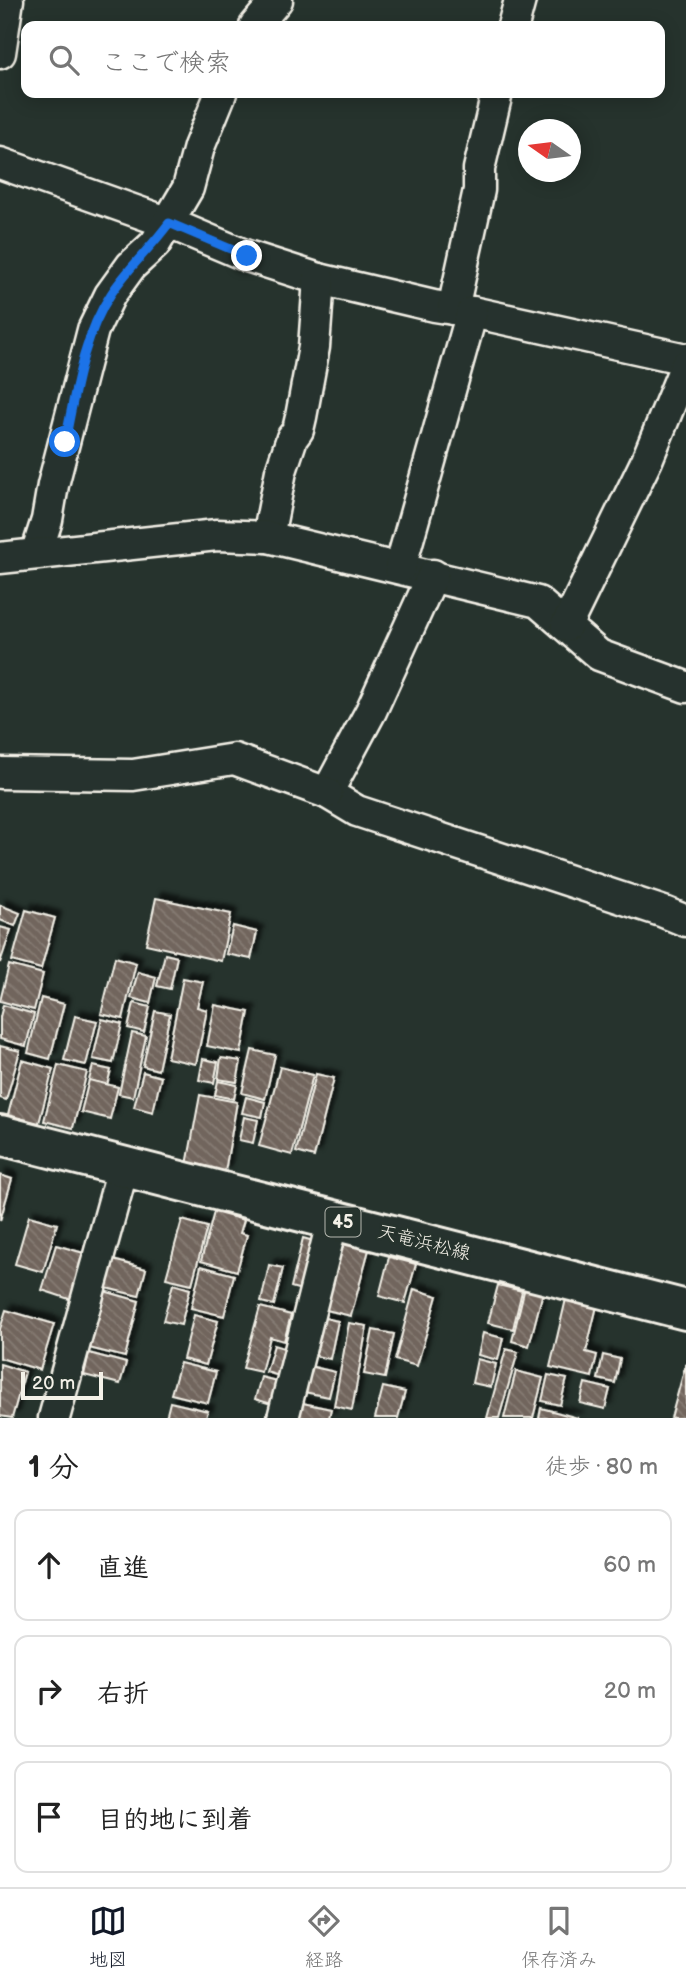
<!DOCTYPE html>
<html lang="ja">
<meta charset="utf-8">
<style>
body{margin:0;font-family:"Balsamiq Sans","Klee One",sans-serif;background:#f6f6f6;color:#222}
.compass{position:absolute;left:518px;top:119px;width:63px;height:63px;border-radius:50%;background:#fff;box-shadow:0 4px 18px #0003;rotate:284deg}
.scale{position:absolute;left:21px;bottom:18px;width:82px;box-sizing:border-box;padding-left:7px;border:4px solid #f4f1e8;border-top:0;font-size:19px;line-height:24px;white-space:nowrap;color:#f4f1e8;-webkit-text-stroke:5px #26332d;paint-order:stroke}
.stop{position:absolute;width:21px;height:21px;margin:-16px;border:5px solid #1a73e8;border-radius:50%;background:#fff}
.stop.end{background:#1a73e8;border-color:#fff;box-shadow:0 2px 7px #0008}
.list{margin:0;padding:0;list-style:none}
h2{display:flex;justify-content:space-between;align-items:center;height:91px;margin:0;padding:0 28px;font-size:30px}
h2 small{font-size:23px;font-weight:400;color:#767676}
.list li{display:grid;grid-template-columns:46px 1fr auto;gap:21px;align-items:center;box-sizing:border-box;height:112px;margin:0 14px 14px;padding:0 14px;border:2px solid #e0e0e0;border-radius:14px}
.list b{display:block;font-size:26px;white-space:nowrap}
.list em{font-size:23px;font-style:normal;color:#767676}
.icon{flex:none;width:38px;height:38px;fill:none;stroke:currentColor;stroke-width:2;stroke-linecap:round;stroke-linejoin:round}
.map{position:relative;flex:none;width:686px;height:1418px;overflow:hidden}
.search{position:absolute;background:#fff;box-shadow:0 4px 18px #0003;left:21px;right:21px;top:21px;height:77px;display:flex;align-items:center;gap:18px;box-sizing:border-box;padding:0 24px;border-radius:14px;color:#767676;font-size:26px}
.sheet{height:469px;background:#fff}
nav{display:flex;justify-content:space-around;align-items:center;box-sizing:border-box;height:98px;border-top:2px solid #e0e0e0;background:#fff;font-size:19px;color:#767676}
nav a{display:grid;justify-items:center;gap:4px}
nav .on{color:#111827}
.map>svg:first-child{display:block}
</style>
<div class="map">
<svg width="686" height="1418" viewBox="0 0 686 1418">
<defs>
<pattern id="building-back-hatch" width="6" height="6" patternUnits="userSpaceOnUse" patternTransform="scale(1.75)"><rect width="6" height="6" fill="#71655d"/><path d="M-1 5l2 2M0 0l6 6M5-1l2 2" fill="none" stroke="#867c74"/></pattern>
<filter id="shadow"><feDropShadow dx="6" dy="-6" stdDeviation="2" flood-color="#0009"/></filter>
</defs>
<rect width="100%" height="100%" fill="#26332d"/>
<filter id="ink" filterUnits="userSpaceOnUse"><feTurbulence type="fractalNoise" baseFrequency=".0143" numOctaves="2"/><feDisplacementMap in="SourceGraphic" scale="14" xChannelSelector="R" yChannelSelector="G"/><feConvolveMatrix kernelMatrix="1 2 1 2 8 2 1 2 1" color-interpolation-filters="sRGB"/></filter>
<g filter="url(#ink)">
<g fill="url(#building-back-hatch)" stroke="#f4f1e8" stroke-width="2" filter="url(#shadow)">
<path d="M 156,898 L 231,914 L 221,961 L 146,944 Z"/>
<path d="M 0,905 L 20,913 L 15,926 L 0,920 Z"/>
<path d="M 26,910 L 55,918 L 41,969 L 12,961 Z"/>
<path d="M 233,926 L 257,932 L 251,959 L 226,954 Z"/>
<path d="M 0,927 L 11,930 L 0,963 Z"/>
<path d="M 165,954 L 177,957 L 170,989 L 157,986 Z"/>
<path d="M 115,957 L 136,963 L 123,1019 L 101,1014 Z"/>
<path d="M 9,965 L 43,974 L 34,1010 L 0,1001 Z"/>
<path d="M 138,972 L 156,977 L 150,1003 L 131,998 Z"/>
<path d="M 183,978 L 203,982 L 197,1007 L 207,1010 L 196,1064 L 167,1058 Z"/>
<path d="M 41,998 L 64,1004 L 50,1059 L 28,1053 Z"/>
<path d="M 134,1003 L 150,1007 L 144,1032 L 128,1028 Z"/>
<path d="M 3,1005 L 34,1014 L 26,1046 L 0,1039 L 0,1017 Z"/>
<path d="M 215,1005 L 249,1012 L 241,1053 L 207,1046 Z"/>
<path d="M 155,1011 L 170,1014 L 158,1070 L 143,1066 Z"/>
<path d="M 75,1016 L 97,1021 L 86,1065 L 64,1060 Z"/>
<path d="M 102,1019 L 122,1024 L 113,1063 L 93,1059 Z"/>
<path d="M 132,1033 L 146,1036 L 133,1097 L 119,1094 Z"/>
<path d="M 0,1046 L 20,1051 L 6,1100 L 0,1098 Z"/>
<path d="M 252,1050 L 275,1055 L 265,1099 L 242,1093 Z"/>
<path d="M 221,1058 L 241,1061 L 237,1082 L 218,1079 Z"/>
<path d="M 203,1059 L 218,1062 L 214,1083 L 199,1080 Z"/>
<path d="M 22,1060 L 53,1069 L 39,1123 L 8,1115 Z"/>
<path d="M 58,1065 L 87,1072 L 73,1128 L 44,1121 Z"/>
<path d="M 93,1066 L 111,1070 L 107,1085 L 89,1080 Z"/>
<path d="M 280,1067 L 313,1075 L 292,1155 L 259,1146 Z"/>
<path d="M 143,1072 L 161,1077 L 153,1112 L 134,1107 Z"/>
<path d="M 316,1074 L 334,1078 L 314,1157 L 296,1152 Z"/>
<path d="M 89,1080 L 118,1087 L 110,1119 L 81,1112 Z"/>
<path d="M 218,1081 L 237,1085 L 234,1099 L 215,1095 Z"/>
<path d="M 200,1095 L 237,1102 L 225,1172 L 187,1165 Z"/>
<path d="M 246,1097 L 265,1102 L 262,1117 L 242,1113 Z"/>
<path d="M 244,1117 L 258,1120 L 253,1143 L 239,1140 Z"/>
<path d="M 0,1175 L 12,1179 L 0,1221 Z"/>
<path d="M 214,1212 L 244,1220 L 240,1233 L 247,1235 L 237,1271 L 201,1261 Z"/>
<path d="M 29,1216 L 57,1224 L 43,1272 L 15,1264 Z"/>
<path d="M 182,1220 L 207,1227 L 192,1284 L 166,1278 Z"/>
<path d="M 303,1238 L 320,1243 L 308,1292 L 291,1287 Z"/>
<path d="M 336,1238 L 370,1246 L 351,1316 L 318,1308 Z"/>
<path d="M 56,1245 L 87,1254 L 72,1300 L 42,1290 Z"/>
<path d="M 389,1257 L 416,1264 L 405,1303 L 379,1296 Z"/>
<path d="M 113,1260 L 146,1269 L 139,1296 L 106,1288 Z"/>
<path d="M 269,1265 L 283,1268 L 274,1305 L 261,1302 Z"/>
<path d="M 201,1266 L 234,1275 L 224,1316 L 191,1308 Z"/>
<path d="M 173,1284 L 190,1289 L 181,1325 L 163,1321 Z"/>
<path d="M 498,1285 L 522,1291 L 513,1329 L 488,1323 Z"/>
<path d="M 525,1287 L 543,1292 L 529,1346 L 512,1341 Z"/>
<path d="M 414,1289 L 437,1296 L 417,1366 L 395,1360 Z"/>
<path d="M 104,1291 L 139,1301 L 125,1357 L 89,1348 Z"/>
<path d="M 566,1299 L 597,1306 L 586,1352 L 597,1355 L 592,1377 L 550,1367 Z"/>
<path d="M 260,1307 L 291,1315 L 284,1341 L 270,1337 L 261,1372 L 243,1368 Z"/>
<path d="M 6,1310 L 54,1324 L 40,1370 L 0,1358 L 0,1329 Z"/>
<path d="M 194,1315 L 218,1321 L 206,1365 L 183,1359 Z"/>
<path d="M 316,1316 L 338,1321 L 330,1359 L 307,1354 Z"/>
<path d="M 349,1323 L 367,1326 L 352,1410 L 334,1406 Z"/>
<path d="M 373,1330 L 394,1334 L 385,1378 L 364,1374 Z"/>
<path d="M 483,1333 L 503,1338 L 498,1360 L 478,1355 Z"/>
<path d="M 274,1345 L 293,1351 L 286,1378 L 266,1372 Z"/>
<path d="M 506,1349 L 518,1352 L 499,1418 L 487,1418 Z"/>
<path d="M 89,1353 L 126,1363 L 120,1384 L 84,1375 Z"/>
<path d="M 603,1355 L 620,1359 L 615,1383 L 598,1379 Z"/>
<path d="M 477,1359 L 496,1364 L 491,1387 L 472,1383 Z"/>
<path d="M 180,1363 L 216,1372 L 208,1403 L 171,1394 Z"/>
<path d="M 686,1363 L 686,1418 L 671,1418 Z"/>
<path d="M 0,1364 L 25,1372 L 12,1418 L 0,1416 Z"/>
<path d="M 305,1365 L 335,1372 L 329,1397 L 299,1391 Z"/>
<path d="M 516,1371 L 543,1378 L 533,1418 L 504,1418 Z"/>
<path d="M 548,1375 L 567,1379 L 560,1405 L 542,1401 Z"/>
<path d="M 261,1377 L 284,1383 L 278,1406 L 255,1399 Z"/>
<path d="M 585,1383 L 610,1389 L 605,1409 L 580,1403 Z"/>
<path d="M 383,1387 L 405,1392 L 398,1418 L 375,1418 Z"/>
<path d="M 170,1402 L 208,1411 L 206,1418 L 166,1418 Z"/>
<path d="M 298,1402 L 331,1409 L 329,1418 L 294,1418 Z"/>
<path d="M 541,1408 L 578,1418 L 539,1418 Z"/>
</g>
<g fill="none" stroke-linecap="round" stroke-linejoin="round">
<g stroke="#f4f1e8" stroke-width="35">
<g id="minor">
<path d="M 255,26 L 277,0"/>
<path d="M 513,26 L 520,0"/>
<path d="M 0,53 L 8,0"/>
<path d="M 0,163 L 169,223 L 247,256 L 319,279 L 434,306 L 472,312 L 686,359"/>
<path d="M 453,309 L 479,190 L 479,169 L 497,93"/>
<path d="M 268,537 L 281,471 L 292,438 L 298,430 L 301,417 L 314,347 L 319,279"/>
<path d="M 36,554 L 47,520 L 53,485 L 93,330 L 110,295 L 131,266 L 155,244 L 188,188 L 199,147 L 221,93"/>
<path d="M 0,558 L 217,535 L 268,537 L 538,602 L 599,655 L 686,687"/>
<path d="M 400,568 L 472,312"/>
<path d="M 433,575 L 371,711 L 327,793 L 357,811 L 664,912 L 686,921"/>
<path d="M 566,626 L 647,460 L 686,365"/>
<path d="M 0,773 L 133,775 L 234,759 L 327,793"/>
<path d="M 54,1418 L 123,1168"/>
<path d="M 283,1418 L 333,1219"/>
</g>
</g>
<g stroke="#f4f1e8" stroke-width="44">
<path id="primary" d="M 0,1135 L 686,1310"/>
</g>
<use href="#minor" stroke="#26332d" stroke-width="30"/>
<use href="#primary" stroke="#26332d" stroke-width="38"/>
</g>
</g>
<g fill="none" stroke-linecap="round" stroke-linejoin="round" filter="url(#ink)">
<path stroke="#1a73e8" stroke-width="9" d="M 65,442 C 75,392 83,336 111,294 C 128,268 151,248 169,223 L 247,256"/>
</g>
<g text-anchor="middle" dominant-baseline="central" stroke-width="5" stroke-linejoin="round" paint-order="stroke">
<rect fill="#26332d" stroke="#b6b8b0" stroke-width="2" x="325.5" y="1207.5" width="35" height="29" rx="5"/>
<g font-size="18" font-weight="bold" fill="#f4f1e8">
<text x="343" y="1222">45</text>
</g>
<g font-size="19" fill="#f4f1e8" stroke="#26332d">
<text transform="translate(424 1243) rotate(14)">天竜浜松線</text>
</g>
</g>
</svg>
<svg class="compass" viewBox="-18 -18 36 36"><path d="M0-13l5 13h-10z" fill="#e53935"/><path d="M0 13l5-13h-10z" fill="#767676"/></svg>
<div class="scale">20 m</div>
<div class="stop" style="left:65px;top:442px"></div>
<div class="stop end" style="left:247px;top:256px"></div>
<div class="search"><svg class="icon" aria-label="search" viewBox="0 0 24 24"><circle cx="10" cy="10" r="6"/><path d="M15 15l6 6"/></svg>ここで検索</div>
</div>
<section class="sheet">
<h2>1 分<small>徒歩 · 80 m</small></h2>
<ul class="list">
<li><svg class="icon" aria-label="ahead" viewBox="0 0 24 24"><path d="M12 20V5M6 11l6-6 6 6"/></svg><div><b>直進</b></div><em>60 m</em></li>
<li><svg class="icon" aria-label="right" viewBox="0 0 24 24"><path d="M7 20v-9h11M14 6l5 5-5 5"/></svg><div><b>右折</b></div><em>20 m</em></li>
<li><svg class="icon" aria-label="arrive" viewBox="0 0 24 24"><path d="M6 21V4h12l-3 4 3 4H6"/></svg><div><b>目的地に到着</b></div></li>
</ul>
</section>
<nav>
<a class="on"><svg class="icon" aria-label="map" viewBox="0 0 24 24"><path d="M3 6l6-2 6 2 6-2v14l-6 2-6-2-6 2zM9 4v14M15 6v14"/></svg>地図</a>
<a><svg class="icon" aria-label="directions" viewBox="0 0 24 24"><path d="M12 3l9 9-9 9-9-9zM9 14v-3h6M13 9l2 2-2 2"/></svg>経路</a>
<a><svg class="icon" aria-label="saved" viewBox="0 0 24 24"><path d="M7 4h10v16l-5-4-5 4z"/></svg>保存済み</a>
</nav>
